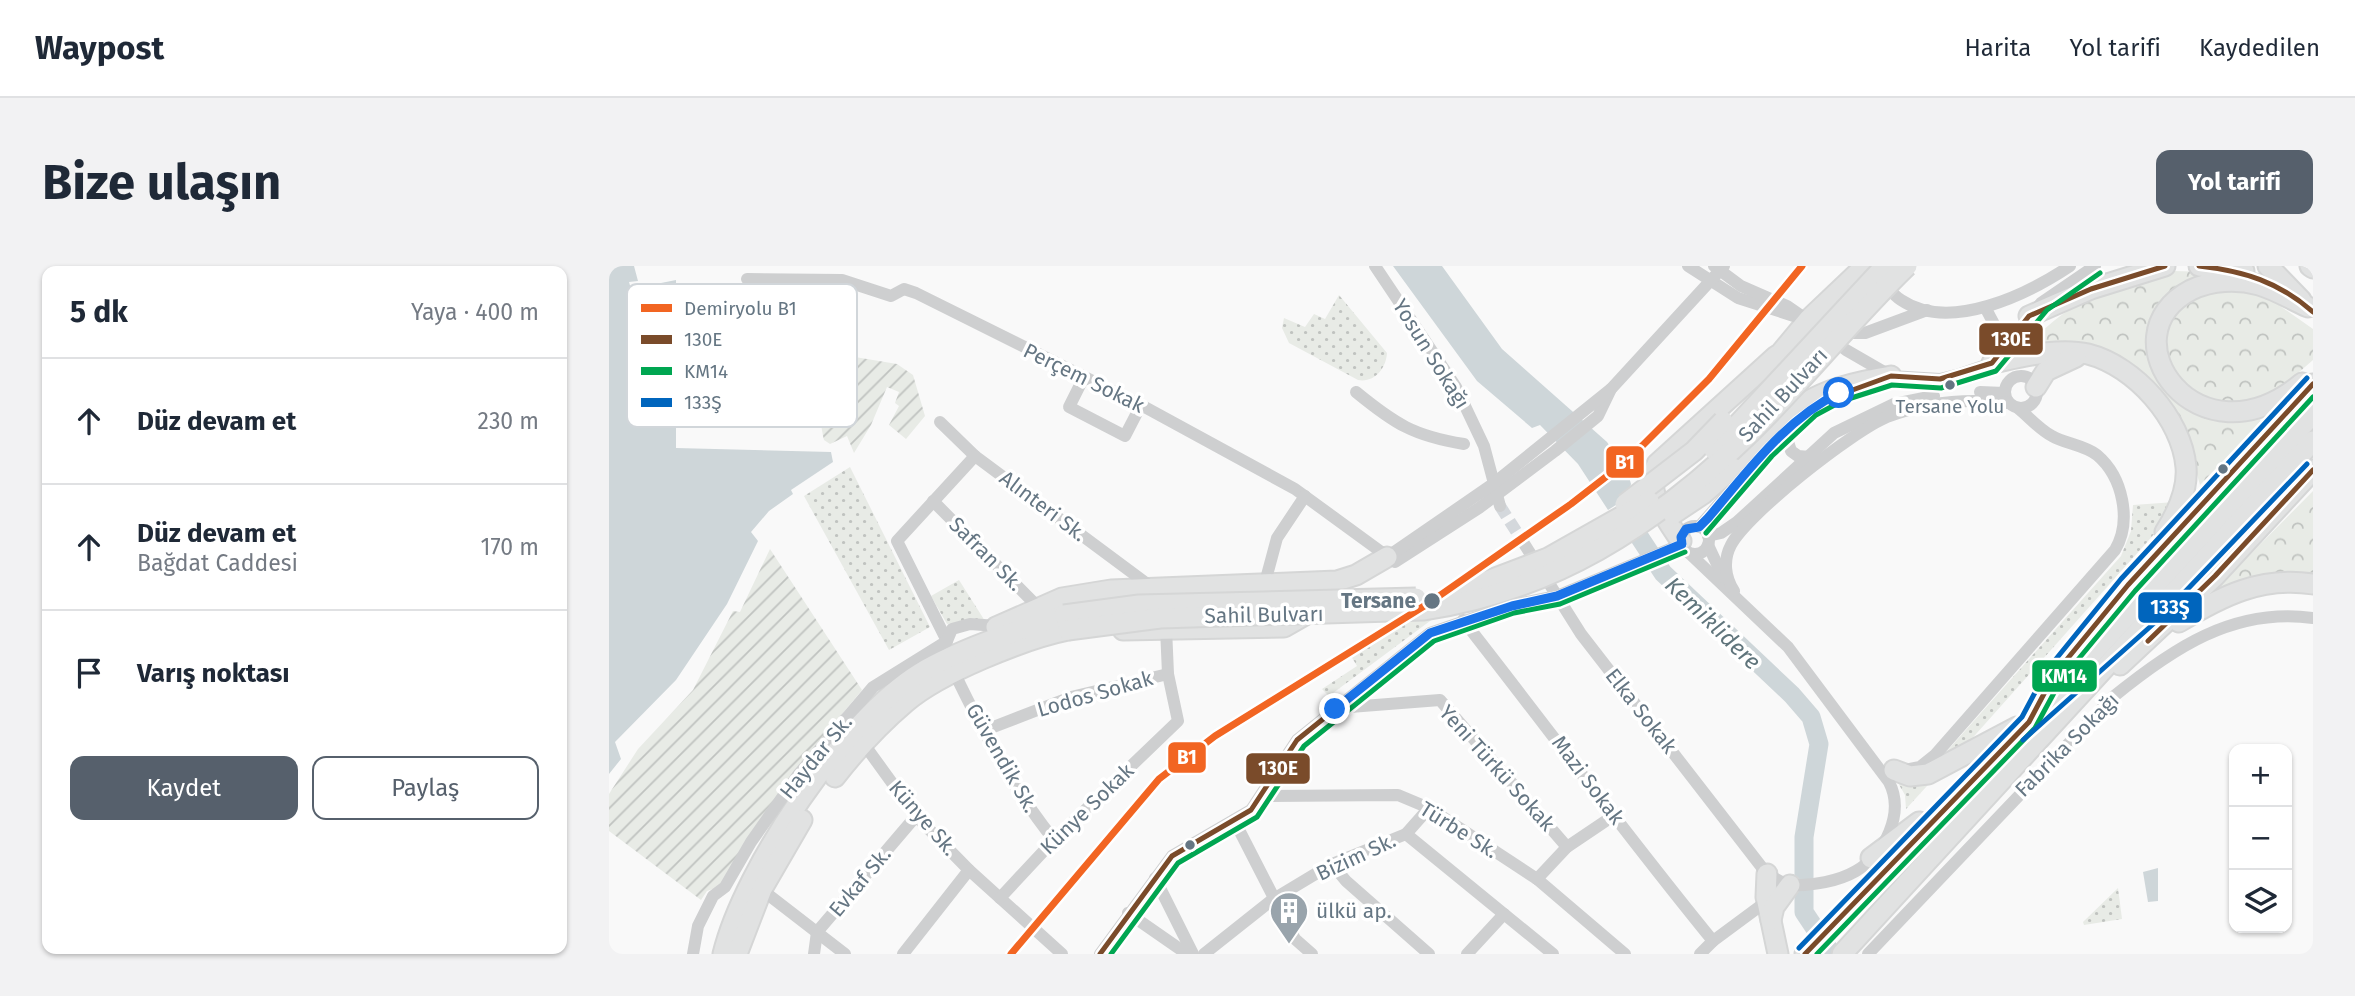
<!DOCTYPE html>
<html lang="tr">
<meta charset="utf-8">
<style>
body{margin:0;font-family:"Fira Sans",sans-serif;background:#f2f2f3;color:#1f2937}
.controls{position:absolute;right:21px;bottom:21px;display:grid;overflow:hidden;border-radius:14px;box-shadow:0 2px 5px #0004}
.controls button{width:63px;height:63px;display:grid;place-items:center;padding:0;border:0;border-bottom:2px solid #e0e1e3;background:#fff;color:#1f2937;font:35px sans-serif}
.stop{position:absolute;width:21px;height:21px;margin:-16px;border:5px solid #1a73e8;border-radius:50%;background:#fff}
.stop.end{background:#1a73e8;border-color:#fff;box-shadow:0 2px 7px #0008}
.list{margin:0;padding:0;list-style:none}
h2{display:flex;justify-content:space-between;align-items:center;height:91px;margin:0;padding:0 28px;font-size:30px}
h2 small{font-size:23px;font-weight:400;color:#747a83}
.list li{display:grid;grid-template-columns:46px 1fr auto;gap:21px;align-items:center;box-sizing:border-box;height:126px;padding:0 28px;border-top:2px solid #e0e1e3}
.list b{display:block;font-size:26px;white-space:nowrap}
.list p{margin:0;font-size:23px;white-space:nowrap;color:#747a83}
.list em{font-size:23px;font-style:normal;color:#747a83}
.actions{display:flex;gap:14px;padding:21px 28px}
.actions a{flex:1;padding:16px 0;border:2px solid #56606c;border-radius:14px;text-align:center;font-size:24px;color:#56606c}
.actions .main{background:#56606c;color:#fff}
.icon{flex:none;width:38px;height:38px;fill:none;stroke:currentColor;stroke-width:2;stroke-linecap:round;stroke-linejoin:round}
.map{position:relative;flex:none;width:1704px;height:688px;overflow:hidden;border-radius:14px}
header{display:flex;align-items:center;gap:42px;box-sizing:border-box;height:98px;padding:0 35px;background:#fff;border-bottom:2px solid #e0e1e3}
header strong{font-size:33px}
nav{display:flex;gap:38px;margin-inline-start:auto;font-size:24px}
.intro{display:flex;align-items:center;justify-content:space-between;box-sizing:border-box;height:168px;padding:0 42px}
h1{margin:0;font-size:49px}
.button{padding:18px 32px;border-radius:14px;background:#56606c;color:#fff;font-size:24px;font-weight:700}
main{display:flex;gap:42px;padding:0 42px}
aside{flex:1;background:#fff;border-radius:14px;box-shadow:0 2px 5px #0004}
.map>svg:first-child{display:block}
</style>
<header>
<strong>Waypost</strong>
<nav><a>Harita</a><a>Yol tarifi</a><a>Kaydedilen</a></nav>
</header>
<div class="intro"><h1>Bize ulaşın</h1><a class="button">Yol tarifi</a></div>
<main>
<aside>
<h2>5 dk<small>Yaya · 400 m</small></h2>
<ul class="list">
<li><svg class="icon" aria-label="ahead" viewBox="0 0 24 24"><path d="M12 20V5M6 11l6-6 6 6"/></svg><div><b>Düz devam et</b></div><em>230 m</em></li>
<li><svg class="icon" aria-label="ahead" viewBox="0 0 24 24"><path d="M12 20V5M6 11l6-6 6 6"/></svg><div><b>Düz devam et</b><p>Bağdat Caddesi</p></div><em>170 m</em></li>
<li><svg class="icon" aria-label="arrive" viewBox="0 0 24 24"><path d="M6 21V4h12l-3 4 3 4H6"/></svg><div><b>Varış noktası</b></div></li>
</ul>
<div class="actions"><a class="main">Kaydet</a><a>Paylaş</a></div>
</aside>
<div class="map">
<svg width="1704" height="688" viewBox="0 0 1704 688">
<defs>
<pattern id="grass-dots" width="8" height="8" patternUnits="userSpaceOnUse" patternTransform="scale(1.75)"><rect width="8" height="8" fill="#e8ebe6"/><path d="M2 2h.1M6 6h.1" fill="none" stroke="#c0c3c0" stroke-width="1.8" stroke-linecap="round"/></pattern>
<pattern id="forest-crowns" width="20" height="18" patternUnits="userSpaceOnUse" patternTransform="scale(1.75)"><rect width="20" height="18" fill="#e8ebe6"/><path d="M2 6a3 3 0 1 1 6 0M12 15a3 3 0 1 1 6 0" fill="none" stroke="#c0c3c0"/></pattern>
<pattern id="garden-furrows" width="10" height="10" patternUnits="userSpaceOnUse" patternTransform="scale(1.75)"><rect width="10" height="10" fill="#e8ebe6"/><path d="M-1 1l2-2M0 10L10 0M9 11l2-2" fill="none" stroke="#c0c3c0"/></pattern>
</defs>
<rect width="100%" height="100%" fill="#f9f9f9"/>
<g fill="url(#grass-dots)">
<path d="M 730,29 L 778,87 C 777,103 765,117 749,114 L 680,77 L 673,62 L 675,52 L 696,61 L 705,48 L 716,53 Z"/>
<path d="M 241,201 L 321,361 L 280,384 L 195,230 Z"/>
<path d="M 1566,236 L 1555,257 L 1351,486 L 1322,503 L 1512,290 L 1522,265 L 1524,239 Z"/>
<path d="M 879,303 L 883,309 L 720,430 L 713,423 L 748,400 L 742,390 Z"/>
<path d="M 350,314 L 376,355 L 338,358 L 322,330 Z"/>
<path d="M 1281,503 L 1328,509 L 1297,543 L 1296,529 Z"/>
<path d="M 1509,622 L 1513,653 L 1475,659 L 1474,656 Z"/>
</g>
<g fill="url(#forest-crowns)">
<path d="M 1564,5 L 1605,6 L 1549,49 L 1561,128 L 1589,147 L 1652,149 L 1651,156 L 1591,219 L 1581,184 L 1499,88 L 1468,75 L 1423,77 C 1458,33 1512,18 1564,5 Z"/>
<path d="M 1641,24 L 1664,35 L 1704,63 L 1704,94 L 1673,121 L 1646,133 L 1599,138 L 1561,106 C 1555,57 1556,58 1592,25 Z"/>
<path d="M 1704,225 L 1704,309 L 1647,311 L 1606,324 Z"/>
</g>
<g fill="url(#garden-furrows)">
<path d="M 234,89 L 288,98 L 304,109 L 316,150 L 297,173 L 280,159 L 290,140 L 286,137 L 290,126 L 278,121 L 262,159 L 245,187 L 238,170 L 221,178 L 215,174 C 209,147 206,105 234,89 Z"/>
<path d="M 161,283 L 253,424 C 200,487 152,549 110,621 L 98,625 L 92,634 L 0,565 L 0,528 L 29,483 L 84,424 L 124,345 L 131,346 Z"/>
</g>
<g fill="#ced6d9">
<path d="M 0,0 L 25,0 L 29,15 L 20,16 L 22,23 L 67,14 L 67,182 L 222,186 L 224,196 L 182,224 L 184,228 L 160,245 L 142,266 L 149,275 L 118,338 L 67,414 L 6,476 L 12,493 L 0,508 Z"/>
<path d="M 784,0 L 833,0 L 893,83 L 998,176 L 1019,207 L 1022,218 L 1018,232 L 999,244 L 969,198 L 931,159 L 923,162 L 868,115 Z"/>
<path d="M 1549,602 L 1549,635 L 1539,636 L 1534,606 Z"/>
</g>
<g fill="none" stroke-linecap="round" stroke-linejoin="round">
<path stroke="#ced6d9" stroke-width="19" d="M 1016,249 L 1054,307 L 1183,429 L 1202,451 L 1210,478 L 1195,571 L 1195,646 L 1223,688"/>
<path stroke="#d4d8dc" stroke-width="12" stroke-dasharray="12 6" stroke-linecap="butt" d="M 891,240 L 914,276"/>
<g stroke="#d5d6d6" stroke-width="23">
<g id="highway">
<path d="M 1590,0 L 1635,5"/>
<path d="M 1659,0 L 1692,34"/>
<path d="M 1701,0 L 1704,2"/>
<path d="M 1420,50 L 1482,23 L 1556,0"/>
<path d="M 1383,97 C 1413,91 1449,81 1479,88 C 1526,100 1573,153 1577,201 C 1579,225 1568,247 1556,266"/>
<path d="M 1160,101 L 1199,54 L 1256,0"/>
<path d="M 1693,117 C 1589,204 1494,70 1582,24 C 1603,14 1628,13 1650,19 C 1667,24 1683,34 1699,41"/>
<path d="M 1427,121 L 1437,105 L 1467,91"/>
<path d="M 1124,202 C 1183,142 1197,124 1282,110"/>
<path d="M 1072,275 C 1057,253 1035,225 1048,198 L 1167,90"/>
<path d="M 1570,356 C 1613,330 1652,310 1704,318"/>
<path d="M 387,361 L 453,332 L 502,324 L 728,315 L 747,309 L 778,291"/>
<path d="M 514,364 L 675,361 L 703,345"/>
<path d="M 1511,399 L 1606,310 L 1704,204"/>
<path d="M 1433,432 L 1445,409 L 1519,319 L 1704,118"/>
<path d="M 1285,504 L 1301,510 L 1319,508 L 1408,461"/>
<path d="M 226,511 C 247,484 271,458 297,436 C 331,407 415,373 459,364"/>
<path d="M 1262,592 L 1310,556"/>
<path d="M 1158,608 L 1157,631 L 1169,688"/>
<path d="M 1162,654 L 1165,641 L 1181,619"/>
<path d="M 114,688 C 135,602 235,454 311,407 C 351,383 410,364 455,349"/>
<path d="M 128,688 L 153,623 L 193,554"/>
<path d="M 1196,688 L 1420,456 L 1704,148"/>
<path d="M 1233,688 L 1704,175"/>
</g>
</g>
<g stroke="#cecfd0" stroke-width="12">
<path d="M 766,0 L 847,121 L 875,180 L 891,240"/>
<path d="M 1079,0 L 1129,32 L 1191,52"/>
<path d="M 1105,0 L 1132,20 L 1178,40 L 1204,58"/>
<path d="M 138,13 L 233,14 L 282,30 L 295,23 L 307,27 L 532,139 L 686,223 L 786,296 L 870,242 L 946,185 L 989,150 L 1002,123"/>
<path d="M 1273,15 C 1279,21 1285,30 1292,34 C 1341,67 1419,28 1461,0"/>
<path d="M 1376,41 L 1385,58 L 1384,93"/>
<path d="M 1232,67 L 1256,67 L 1318,44"/>
<path d="M 1221,72 L 1237,84 L 1282,110 L 1331,113 L 1351,108 L 1383,97 L 1432,37 L 1486,0"/>
<circle cx="1412" cy="126" r="16"/>
<path d="M 475,111 L 460,141 L 516,170 L 532,139"/>
<path d="M 747,126 C 786,158 805,170 855,178"/>
<path d="M 1371,126 L 1395,127"/>
<path d="M 331,156 L 366,190 L 541,320"/>
<path d="M 1176,166 L 1182,185 L 1189,190 L 1201,191"/>
<path d="M 324,235 L 430,342"/>
<circle cx="1086" cy="274" r="14"/>
<path d="M 1090,261 L 1157,184 L 1196,147"/>
<path d="M 1099,270 L 1112,267 L 1128,256 L 1225,167 L 1285,138 L 1325,130"/>
<path d="M 914,276 L 972,368 L 1158,608 C 1166,612 1175,619 1183,619 C 1203,620 1230,615 1247,605 C 1276,588 1296,547 1280,516 L 1179,381 L 1080,287"/>
<path d="M 1099,279 L 1114,311"/>
<path d="M 778,291 L 884,218 L 1002,123 L 1115,0"/>
<path d="M 654,324 L 668,272 L 696,230"/>
<path d="M 1125,325 C 1116,311 1114,294 1122,279 C 1138,248 1244,165 1278,151 C 1317,136 1358,132 1399,137"/>
<path d="M 854,354 C 938,461 1018,570 1104,675"/>
<path d="M 338,375 L 288,275 L 366,190"/>
<path d="M 346,408 C 374,466 404,523 445,574"/>
<path d="M 728,442 L 831,434 L 958,581"/>
<path d="M 374,465 L 462,431 L 559,408"/>
<path d="M 252,474 L 307,550 L 360,604 L 453,688"/>
<path d="M 1301,503 L 1311,501 L 1326,489 L 1506,284 C 1523,255 1514,211 1488,189 C 1475,179 1457,178 1443,170 C 1430,163 1420,151 1409,142"/>
<path d="M 652,530 L 789,529 L 820,542 L 928,613 L 1016,688"/>
<path d="M 625,554 L 686,673 L 703,688"/>
<path d="M 797,568 L 820,542"/>
<path d="M 723,598 L 737,615 L 820,688"/>
<path d="M 546,612 L 584,688"/>
<path d="M 928,613 L 958,581 L 1007,548"/>
<path d="M 148,620 L 236,688"/>
<path d="M 391,632 L 445,574 L 569,455 L 559,408 L 557,362"/>
<path d="M 519,647 L 578,688"/>
<path d="M 84,688 L 89,660 L 104,630 L 116,621 L 142,576 L 189,509 L 264,421 L 338,375 L 343,363 L 361,358 L 388,360"/>
<path d="M 205,688 L 208,666 L 307,550"/>
<path d="M 294,688 L 360,604"/>
<path d="M 491,688 L 563,590 L 642,544 L 688,474 L 821,367 L 903,339 L 948,330 L 1073,278"/>
<path d="M 595,688 L 663,634 L 723,598 L 797,568 L 944,688"/>
<path d="M 858,688 L 895,648"/>
<path d="M 1091,688 L 1104,675 L 1154,638 L 1157,631"/>
<path d="M 1259,688 L 1504,431 C 1563,383 1624,341 1704,352"/>
</g>
<use href="#highway" stroke="#e1e2e2" stroke-width="19"/>
<g stroke="#d5d6d6" stroke-width="23" stroke-linecap="butt">
<g id="highway-bridge">
<path d="M 1105,184 L 1276,0"/>
<path d="M 1016,238 L 1085,185 L 1114,155"/>
<path d="M 1064,248 L 1094,228 L 1124,202"/>
<path d="M 847,327 L 939,292 L 1040,235"/>
<path d="M 455,349 L 530,339 L 807,332"/>
<path d="M 459,364 L 551,352 L 814,344 C 942,326 1045,260 1137,171 C 1193,117 1241,55 1298,0"/>
</g>
</g>
<use href="#highway-bridge" stroke="#e1e2e2" stroke-width="19"/>
<g stroke="#fff" stroke-width="10">
<g id="bus-1">
<path d="M 1590,0 C 1635,5 1670,16 1704,46"/>
<path d="M 1090,261 L 1157,184 L 1187,155 L 1216,134 L 1282,110 L 1331,113 L 1383,97 L 1420,50 L 1482,23 L 1556,0"/>
<path d="M 1539,375 L 1606,310 L 1704,204"/>
<path d="M 491,688 L 563,590 L 642,544 L 688,474 L 821,367 L 903,339 L 948,330 L 1073,278"/>
<path d="M 1196,688 L 1420,456 L 1445,409 L 1519,319 L 1704,118"/>
</g>
</g>
<g stroke="#fff" stroke-width="10">
<g id="bus-2">
<path d="M 1097,267 L 1163,190 L 1207,149 L 1233,135 L 1283,119 L 1332,122 L 1387,105 L 1438,44 L 1491,7"/>
<path d="M 502,688 L 569,597 L 648,551 L 695,480 L 825,375 L 905,347 L 951,338 L 1076,286"/>
<path d="M 1208,688 L 1426,462 L 1452,414 L 1526,325 L 1704,131"/>
</g>
</g>
<g stroke="#fff" stroke-width="10">
<g id="bus-3">
<path d="M 1414,474 L 1551,352 L 1698,198"/>
<path d="M 1190,682 L 1413,451 L 1438,404 L 1512,313 L 1698,112"/>
</g>
</g>
<use href="#bus-1" stroke="#7a4b2a" stroke-width="5"/>
<use href="#bus-2" stroke="#00a651" stroke-width="5"/>
<use href="#bus-3" stroke="#0065bd" stroke-width="5"/>
<g stroke="#fff" stroke-width="12">
<path id="rail-1" d="M 402,688 L 550,513 L 606,470 L 820,337 L 962,238 L 1020,193 L 1100,113 L 1193,0"/>
</g>
<use href="#rail-1" stroke="#f26522" stroke-width="7"/>
</g>
<g fill="none" stroke-linecap="round" stroke-linejoin="round">
<path stroke="#1a73e8" stroke-width="9" d="M 726,443 L 821,367 L 903,340 L 948,330 L 1073,278 L 1072,271 L 1077,263 L 1090,261 L 1099,252 C 1138,207 1175,154 1230,127"/>
</g>
<defs>
<g id="building-pin" transform="scale(2.0125)"><path d="M0 17L-7.5 6A9.5 9.5 0 1 1 7.5 6Z" fill="#99a4ac" stroke="#fff"/><path d="M-4-6H4V6H1V3H-1V6H-4ZM-2.5-4.3h1.7v1.8h-1.7ZM.8-4.3h1.7v1.8H.8ZM-2.5-1h1.7V.8h-1.7ZM.8-1h1.7V.8H.8Z" fill="#fff"/></g>
</defs>
<g fill-rule="evenodd">
<use href="#building-pin" x="680" y="645"/>
</g>
<g fill="#657683" stroke="#fff" stroke-width="2.5">
<circle cx="1341" cy="119" r="6"/>
<circle cx="1614" cy="203" r="6"/>
<circle cx="823" cy="335" r="9"/>
<circle cx="581" cy="579" r="6"/>
</g>
<g text-anchor="middle" dominant-baseline="central" stroke-width="7" stroke-linejoin="round" paint-order="stroke">
<g font-size="19" fill="#657683" stroke="#fff">
<text x="1341" y="140">Tersane Yolu</text>
</g>
<g font-size="21" fill="#657683" stroke="#fff">
<text transform="translate(822 88) rotate(58)">Yosun Sokağı</text>
<text transform="translate(475 112) rotate(26)">Perçem Sokak</text>
<text transform="translate(1174 129) rotate(-47)">Sahil Bulvarı</text>
<text transform="translate(434 240) rotate(37)">Alınteri Sk.</text>
<text transform="translate(377 288) rotate(45)">Safran Sk.</text>
<text transform="translate(655 349) rotate(-1)">Sahil Bulvarı</text>
<text transform="translate(486 428) rotate(-16)">Lodos Sokak</text>
<text transform="translate(1032 445) rotate(52)">Elka Sokak</text>
<text transform="translate(1458 479) rotate(-45)">Fabrika Sokağı</text>
<text transform="translate(207 491) rotate(-51)">Haydar Sk.</text>
<text transform="translate(393 492) rotate(60)">Güvendik Sk.</text>
<text transform="translate(888 502) rotate(48)">Yeni Türkü Sokak</text>
<text transform="translate(979 514) rotate(53)">Mazi Sokak</text>
<text transform="translate(478 543) rotate(-44)">Künye Sokak</text>
<text transform="translate(314 552) rotate(49)">Künye Sk.</text>
<text transform="translate(850 564) rotate(32)">Türbe Sk.</text>
<text transform="translate(747 591) rotate(-25)">Bizim Sk.</text>
<text transform="translate(251 616) rotate(-50)">Evkaf Sk.</text>
</g>
<g font-size="21" font-weight="bold" fill="#657683" stroke="#fff" text-anchor="end">
<text x="807" y="335">Tersane</text>
</g>
<g font-size="21" fill="#657683" stroke="#fff" text-anchor="start">
<text x="707" y="645">ülkü ap.</text>
</g>
<g font-size="23" font-style="italic" fill="#60757c" stroke="#fff">
<text transform="translate(1104 357) rotate(44)">Kemiklidere</text>
</g>
</g>
<rect x="18" y="18" width="230" height="143" rx="10" fill="#fff" stroke="#d1d6da" stroke-width="2"/>
<rect x="32" y="38" width="31" height="8" fill="#f26522"/>
<rect x="32" y="69" width="31" height="9" fill="#7a4b2a"/>
<rect x="32" y="101" width="31" height="8" fill="#00a651"/>
<rect x="32" y="132" width="31" height="9" fill="#0065bd"/>
<g font-size="19" fill="#657683">
<text x="75" y="49">Demiryolu B1</text>
<text x="75" y="80">130E</text>
<text x="75" y="112">KM14</text>
<text x="75" y="143">133Ş</text>
</g>
<g stroke="#fff" stroke-width="2.5">
<rect x="1369" y="56" width="66" height="34" rx="7" fill="#7a4b2a"/>
<rect x="996" y="179" width="40" height="34" rx="7" fill="#f26522"/>
<rect x="1528" y="325" width="66" height="33" rx="7" fill="#0065bd"/>
<rect x="1422" y="393" width="67" height="34" rx="7" fill="#00a651"/>
<rect x="558" y="475" width="40" height="33" rx="7" fill="#f26522"/>
<rect x="636" y="486" width="66" height="33" rx="7" fill="#7a4b2a"/>
</g>
<g font-size="19" text-anchor="middle" font-weight="bold" fill="#fff">
<text x="1402" y="80">130E</text>
<text x="1016" y="203">B1</text>
<text x="1561" y="348">133Ş</text>
<text x="1455" y="417">KM14</text>
<text x="578" y="498">B1</text>
<text x="669" y="509">130E</text>
</g>
</svg>
<div class="controls">
<button>+</button>
<button>−</button>
<button><svg class="icon" aria-label="layers" viewBox="0 0 24 24"><path d="M12 4l9 5-9 5-9-5zM3 14l9 5 9-5"/></svg></button>
</div>
<div class="stop" style="left:1230px;top:127px"></div>
<div class="stop end" style="left:726px;top:443px"></div>
</div>
</main>
